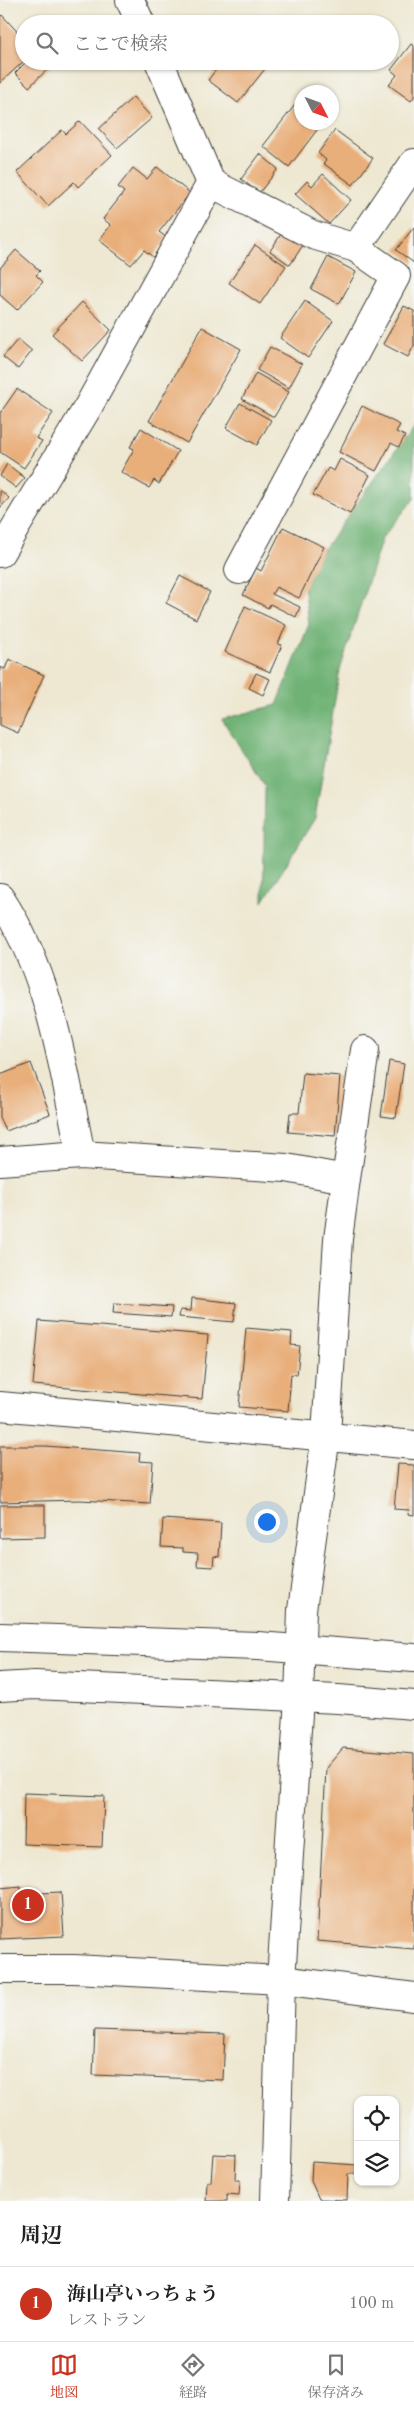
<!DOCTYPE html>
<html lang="ja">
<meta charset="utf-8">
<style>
body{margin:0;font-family:"Old Standard TT","Noto Serif JP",serif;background:#f6f6f6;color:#222}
.controls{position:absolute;right:15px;bottom:15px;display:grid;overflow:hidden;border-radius:10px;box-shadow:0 1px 4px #0004}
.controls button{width:45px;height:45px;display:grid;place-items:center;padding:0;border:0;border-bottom:1px solid #e0e0e0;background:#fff;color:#222;font:25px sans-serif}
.compass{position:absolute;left:294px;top:85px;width:45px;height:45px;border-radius:50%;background:#fff;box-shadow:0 1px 4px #0004;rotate:132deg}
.you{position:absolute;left:266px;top:1521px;width:18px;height:18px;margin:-12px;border:4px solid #fff;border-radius:50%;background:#1a73e8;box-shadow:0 0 0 8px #1a73e833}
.badge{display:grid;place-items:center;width:32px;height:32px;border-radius:50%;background:#c8321e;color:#fff;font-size:16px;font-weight:700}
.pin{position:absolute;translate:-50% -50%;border:2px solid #fff;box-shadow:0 1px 5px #0006}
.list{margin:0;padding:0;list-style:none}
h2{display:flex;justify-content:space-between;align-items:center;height:65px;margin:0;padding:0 20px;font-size:21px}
h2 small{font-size:16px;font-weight:400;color:#767676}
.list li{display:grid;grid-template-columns:32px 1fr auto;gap:15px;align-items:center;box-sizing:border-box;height:75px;padding:0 20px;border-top:1px solid #e0e0e0}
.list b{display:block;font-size:19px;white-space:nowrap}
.list p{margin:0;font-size:16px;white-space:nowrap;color:#767676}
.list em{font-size:16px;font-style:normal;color:#767676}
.icon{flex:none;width:28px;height:28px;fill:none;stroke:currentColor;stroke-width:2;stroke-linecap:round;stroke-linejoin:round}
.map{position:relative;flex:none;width:414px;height:2201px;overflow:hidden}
.search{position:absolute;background:#fff;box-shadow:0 1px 4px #0004;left:15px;right:15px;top:15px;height:55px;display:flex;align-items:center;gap:12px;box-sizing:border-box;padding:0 18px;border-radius:28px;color:#767676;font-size:19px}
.sheet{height:140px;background:#fff}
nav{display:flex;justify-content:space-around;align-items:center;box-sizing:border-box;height:70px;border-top:1px solid #e0e0e0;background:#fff;font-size:14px;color:#767676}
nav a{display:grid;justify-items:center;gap:2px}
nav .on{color:#c8321e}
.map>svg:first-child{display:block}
</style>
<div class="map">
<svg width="414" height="2201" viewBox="0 0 414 2201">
<rect width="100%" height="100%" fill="#f6f6f2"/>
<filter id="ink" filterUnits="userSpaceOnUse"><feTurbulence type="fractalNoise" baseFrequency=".02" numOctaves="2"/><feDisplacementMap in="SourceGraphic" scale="10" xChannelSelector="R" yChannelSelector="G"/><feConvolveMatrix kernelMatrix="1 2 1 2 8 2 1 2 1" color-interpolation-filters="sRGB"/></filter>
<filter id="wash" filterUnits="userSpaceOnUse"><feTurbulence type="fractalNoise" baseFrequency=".0096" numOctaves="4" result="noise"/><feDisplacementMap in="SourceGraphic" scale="20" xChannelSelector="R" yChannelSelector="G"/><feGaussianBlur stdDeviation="1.12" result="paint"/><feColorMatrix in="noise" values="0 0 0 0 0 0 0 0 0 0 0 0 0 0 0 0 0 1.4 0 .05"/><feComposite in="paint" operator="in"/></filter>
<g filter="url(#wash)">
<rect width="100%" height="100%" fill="#eee8d2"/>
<path fill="#70b276" stroke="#466749" d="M 414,425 L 414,499 L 382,538 L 340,670 L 315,818 L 263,902 L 265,786 L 222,719 L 277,705 L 309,624 L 303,578 Z"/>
<g id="blocks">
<g fill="#e9af7a">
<path d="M 2,15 L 24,39 L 24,61 L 0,83 L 0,17 Z"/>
<path d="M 411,44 L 414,46 L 414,97 L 411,101 L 389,85 L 397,75 L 391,70 Z"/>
<path d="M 27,61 L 46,61 L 51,66 L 29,87 L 15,73 Z"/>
<path d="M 223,61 L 263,61 L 268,65 L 238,103 L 208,80 Z"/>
<path d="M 302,96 L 302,122 L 323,122 L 289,167 L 263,146 Z"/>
<path d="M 133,97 L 152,118 L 117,148 L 99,129 Z"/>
<path d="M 80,121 L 112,155 L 78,187 L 74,182 L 48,206 L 17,172 L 62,130 L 66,134 Z"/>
<path d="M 335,130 L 373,158 L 353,185 L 323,163 L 326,160 L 318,153 Z"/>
<path d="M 260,154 L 278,169 L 259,193 L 241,179 Z"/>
<path d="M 157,167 L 190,193 L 159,232 L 167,238 L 153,257 L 144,250 L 131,265 L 99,240 L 111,225 L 103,219 L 124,192 L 118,187 L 133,168 L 147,179 Z"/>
<path d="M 323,174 L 351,200 L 329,224 L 295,194 L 307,181 L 312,186 Z"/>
<path d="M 414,227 L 414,263 L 396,250 Z"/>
<path d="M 283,231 L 303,245 L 290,265 L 270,251 Z"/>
<path d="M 255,245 L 286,266 L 260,304 L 229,283 Z"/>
<path d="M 16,250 L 40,271 L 36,275 L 43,282 L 17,310 L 0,295 L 0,268 Z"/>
<path d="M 328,257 L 356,272 L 339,304 L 311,289 Z"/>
<path d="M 305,301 L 333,321 L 308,358 L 280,338 Z"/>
<path d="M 82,302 L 111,330 L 82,361 L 52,334 Z"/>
<path d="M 404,306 L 414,311 L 414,346 L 408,357 L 383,344 Z"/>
<path d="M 202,327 L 241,349 L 187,443 L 149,421 Z"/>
<path d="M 18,339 L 32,351 L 18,369 L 3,357 Z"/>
<path d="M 270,347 L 302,364 L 289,388 L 257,370 Z"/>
<path d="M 256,373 L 289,392 L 274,417 L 242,399 Z"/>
<path d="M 17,389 L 53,413 L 36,438 L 42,441 L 24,468 L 0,452 L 0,413 Z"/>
<path d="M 240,403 L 271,420 L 257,445 L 226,428 Z"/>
<path d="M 362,406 L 400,425 L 396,432 L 405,436 L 399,447 L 391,443 L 376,471 L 339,452 Z"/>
<path d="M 141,428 L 178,451 L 159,484 L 154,480 L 149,488 L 121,472 L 134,449 L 130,447 Z"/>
<path d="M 340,459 L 370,475 L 350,514 L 313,495 L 328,468 L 334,471 Z"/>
<path d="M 7,464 L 25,478 L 16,488 L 0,476 Z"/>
<path d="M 0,490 L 9,498 L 0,508 Z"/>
<path d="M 283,527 L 324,547 L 299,598 L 276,587 L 272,594 L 300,607 L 296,617 L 270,604 L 268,608 L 243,595 L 256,568 L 261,571 Z"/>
<path d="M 180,576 L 210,592 L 196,619 L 166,603 Z"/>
<path d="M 245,606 L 286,625 L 278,644 L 282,645 L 270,672 L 225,652 Z"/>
<path d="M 9,659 L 44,675 L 18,733 L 0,725 L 0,667 L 5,669 Z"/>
<path d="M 256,673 L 270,679 L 263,695 L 249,688 Z"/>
<path d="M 389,1061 L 404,1064 L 396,1118 L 381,1116 Z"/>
<path d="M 31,1063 L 50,1114 L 6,1131 L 0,1118 L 0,1075 Z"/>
<path d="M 303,1073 L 340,1076 L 335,1136 L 288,1132 L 290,1113 L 299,1113 Z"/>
<path d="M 192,1298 L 236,1303 L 234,1322 L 179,1317 L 180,1310 L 191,1311 Z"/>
<path d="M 114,1303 L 172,1307 L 171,1317 L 113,1313 Z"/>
<path d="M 39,1321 L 208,1335 L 202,1399 L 33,1385 Z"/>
<path d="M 246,1328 L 292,1332 L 291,1345 L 300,1346 L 297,1375 L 291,1374 L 288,1411 L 239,1407 Z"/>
<path d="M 0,1446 L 45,1446 L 140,1453 L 139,1461 L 153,1462 L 150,1504 L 80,1500 L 0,1502 Z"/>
<path d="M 398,1464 L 414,1465 L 414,1515 L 408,1514 L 409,1510 L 394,1509 Z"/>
<path d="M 0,1505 L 45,1505 L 45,1537 L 0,1538 Z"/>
<path d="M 163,1519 L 221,1523 L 219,1557 L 214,1556 L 213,1567 L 197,1566 L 198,1553 L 183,1552 L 183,1548 L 161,1547 Z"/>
<path d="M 343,1748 L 414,1754 L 414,1949 L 317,1941 L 326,1768 Z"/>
<path d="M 24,1793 L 104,1796 L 102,1847 L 23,1844 Z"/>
<path d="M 21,1886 L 21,1894 L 61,1892 L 64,1936 L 0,1939 L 0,1888 Z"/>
<path d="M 95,2030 L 225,2034 L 223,2080 L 93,2075 Z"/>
<path d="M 213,2154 L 236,2155 L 235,2180 L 240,2180 L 239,2195 L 227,2194 L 227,2201 L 206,2201 L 207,2182 L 211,2182 Z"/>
<path d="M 312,2162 L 358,2165 L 358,2174 L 348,2174 L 347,2200 L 319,2199 L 311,2181 Z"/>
</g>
</g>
</g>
<g filter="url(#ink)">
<use href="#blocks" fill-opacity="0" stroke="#3c3b37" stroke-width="1"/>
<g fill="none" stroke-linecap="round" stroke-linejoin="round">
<g stroke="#3c3b37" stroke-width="30">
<g id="minor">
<path d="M 130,0 L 141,24"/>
<path d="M 211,183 L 313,235 L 356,248 L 396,276 L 239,570"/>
<path d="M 356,248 L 414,163"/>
<path d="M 0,553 L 88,407 L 211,183 L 159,61"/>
<path d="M 0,898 C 51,975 63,1066 81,1155"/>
<path d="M 0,1161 L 81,1155 L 286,1168 L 346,1179 L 338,1239 L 326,1435 L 302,1610 L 299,1698 L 281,1980 L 275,2201"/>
<path d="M 346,1179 L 365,1050"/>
<path d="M 0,1406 L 414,1445"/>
<path d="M 0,1637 L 258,1646 L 414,1658"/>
<path d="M 0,1687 L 35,1685 L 338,1699 L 414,1705"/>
<path d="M 0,1969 L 74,1969 L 281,1980 L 414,1997"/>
</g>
</g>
<use href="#minor" stroke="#fff" stroke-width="28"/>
</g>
</g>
</svg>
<div class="controls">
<button><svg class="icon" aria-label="locate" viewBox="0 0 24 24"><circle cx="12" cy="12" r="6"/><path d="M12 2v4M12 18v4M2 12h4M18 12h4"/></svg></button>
<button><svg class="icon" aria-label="layers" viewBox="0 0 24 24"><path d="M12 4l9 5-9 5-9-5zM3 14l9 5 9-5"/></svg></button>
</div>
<svg class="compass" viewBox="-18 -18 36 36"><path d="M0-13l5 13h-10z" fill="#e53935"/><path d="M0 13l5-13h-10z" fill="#767676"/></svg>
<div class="you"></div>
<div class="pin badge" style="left:28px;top:1905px">1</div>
<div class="search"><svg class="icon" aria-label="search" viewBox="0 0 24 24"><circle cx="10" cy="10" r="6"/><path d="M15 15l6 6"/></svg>ここで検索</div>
</div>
<section class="sheet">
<h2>周辺<small></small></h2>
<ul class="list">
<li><span class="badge">1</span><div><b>海山亭いっちょう</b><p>レストラン</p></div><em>100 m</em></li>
</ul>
</section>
<nav>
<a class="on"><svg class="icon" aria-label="map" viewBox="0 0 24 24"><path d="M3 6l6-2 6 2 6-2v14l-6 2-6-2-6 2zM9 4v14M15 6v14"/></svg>地図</a>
<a><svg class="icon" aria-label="directions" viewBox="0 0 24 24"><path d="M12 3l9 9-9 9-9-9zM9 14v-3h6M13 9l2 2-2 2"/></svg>経路</a>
<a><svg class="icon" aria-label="saved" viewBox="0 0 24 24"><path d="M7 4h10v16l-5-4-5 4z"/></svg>保存済み</a>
</nav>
